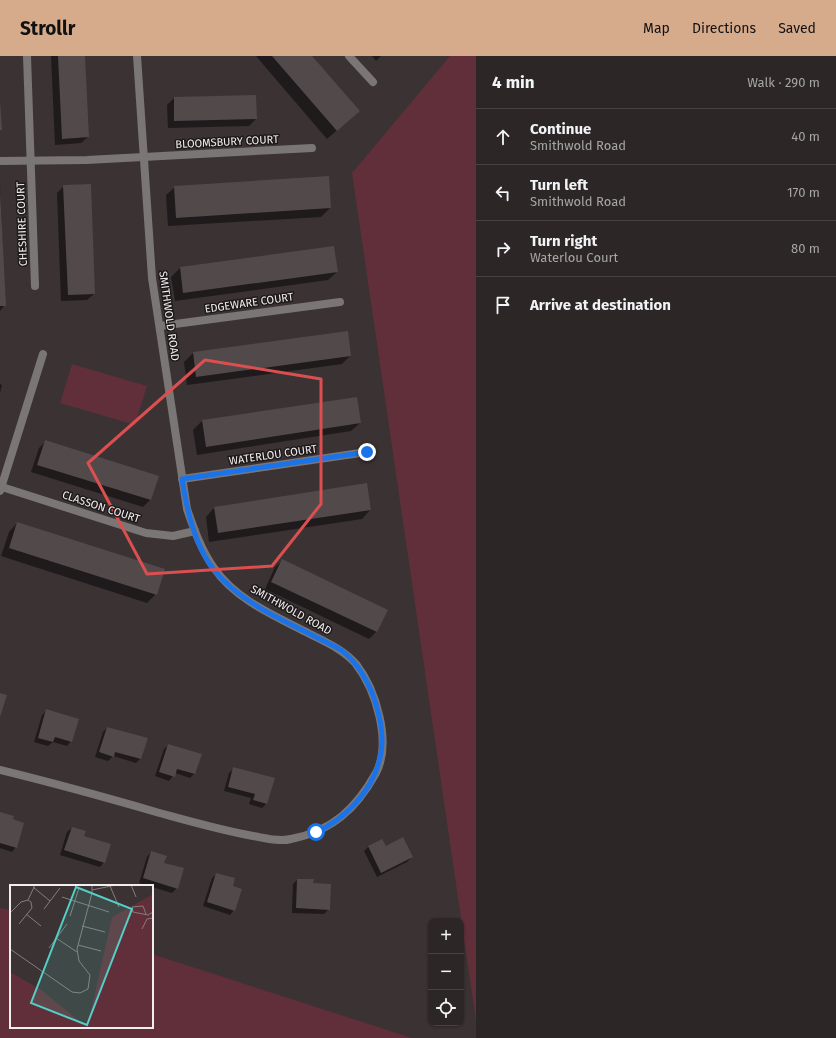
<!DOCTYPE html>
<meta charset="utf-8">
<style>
body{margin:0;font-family:"Fira Sans",sans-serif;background:#383232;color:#f1f3f6}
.controls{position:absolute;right:12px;bottom:12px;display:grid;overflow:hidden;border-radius:8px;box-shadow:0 1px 3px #0004}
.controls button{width:36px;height:36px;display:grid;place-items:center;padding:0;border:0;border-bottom:1px solid #484343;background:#2c2626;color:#f1f3f6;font:20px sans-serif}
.stop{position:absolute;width:12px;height:12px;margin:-9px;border:3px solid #1a73e8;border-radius:50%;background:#fff}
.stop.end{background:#1a73e8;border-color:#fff;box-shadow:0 1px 4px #0008}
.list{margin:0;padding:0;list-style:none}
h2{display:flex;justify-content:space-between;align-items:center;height:52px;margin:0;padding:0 16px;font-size:17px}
h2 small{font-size:13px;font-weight:400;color:#a6a5a7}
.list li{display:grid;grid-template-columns:26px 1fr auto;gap:12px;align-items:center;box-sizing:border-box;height:56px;padding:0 16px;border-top:1px solid #484343}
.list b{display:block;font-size:15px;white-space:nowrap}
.list p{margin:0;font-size:13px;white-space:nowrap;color:#a6a5a7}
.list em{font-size:13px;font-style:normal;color:#a6a5a7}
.icon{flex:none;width:22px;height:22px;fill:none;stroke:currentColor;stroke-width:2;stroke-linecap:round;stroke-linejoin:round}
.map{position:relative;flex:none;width:476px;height:982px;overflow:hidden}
header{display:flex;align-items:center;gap:24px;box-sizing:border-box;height:56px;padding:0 20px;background:#d6ab8b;color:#111}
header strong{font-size:19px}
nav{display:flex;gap:22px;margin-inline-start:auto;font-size:14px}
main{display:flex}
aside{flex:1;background:#2c2626}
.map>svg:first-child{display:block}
</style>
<header>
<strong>Strollr</strong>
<nav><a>Map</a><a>Directions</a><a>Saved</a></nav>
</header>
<main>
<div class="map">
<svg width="476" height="982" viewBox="0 0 476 982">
<rect width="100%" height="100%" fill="#3a3233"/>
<g fill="#602f39">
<path d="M 450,0 L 476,0 L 476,965 L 352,117 Z"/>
<path d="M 72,308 L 147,330 L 135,369 L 60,347 Z"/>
<path d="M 0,852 L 11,854 L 11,971 L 152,971 L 152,898 L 412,982 L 0,982 Z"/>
</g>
<g fill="#0007">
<path d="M 51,0 L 84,0 L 88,81 L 81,87 L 55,89 Z"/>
<path d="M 256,0 L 311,0 L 350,63 L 327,83 Z"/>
<path d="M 372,0 L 381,0 L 376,5 Z"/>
<path d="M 174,42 L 256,63 L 249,70 L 168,72 L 167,49 Z"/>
<path d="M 0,128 L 5,249 L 0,255 Z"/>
<path d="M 64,130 L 94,238 L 87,244 L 61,245 L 57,137 Z"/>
<path d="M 175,131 L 330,152 L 321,161 L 168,170 L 166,139 Z"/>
<path d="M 334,192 L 337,216 L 328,224 L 175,245 L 171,221 L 180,212 Z"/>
<path d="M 347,276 L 350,300 L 342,308 L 187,329 L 184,306 L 193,297 Z"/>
<path d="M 0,328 L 2,329 L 0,337 Z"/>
<path d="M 356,342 L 360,367 L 351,375 L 197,399 L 193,374 L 202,365 Z"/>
<path d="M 45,386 L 157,421 L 150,444 L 143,451 L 31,416 L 39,392 Z"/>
<path d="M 214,452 L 370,454 L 362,463 L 209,486 L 206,461 Z"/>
<path d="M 17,467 L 156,538 L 147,547 L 1,500 L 9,476 Z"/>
<path d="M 282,505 L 386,554 L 376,576 L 369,583 L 265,533 L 275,511 Z"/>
<path d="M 47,654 L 71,685 L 67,690 L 53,686 L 48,690 L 34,686 L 42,659 Z"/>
<path d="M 107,672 L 140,703 L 136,707 L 113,700 L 108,705 L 95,701 L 103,676 Z"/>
<path d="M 169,689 L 200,699 L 194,718 L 190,722 L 175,717 L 169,725 L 155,720 L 164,693 Z"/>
<path d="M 234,712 L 267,747 L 262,752 L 249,748 L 251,742 L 224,735 L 229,717 Z"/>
<path d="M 0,757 L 12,764 L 16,791 L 12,796 L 0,792 Z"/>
<path d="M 72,772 L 83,781 L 104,806 L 100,811 L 60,799 L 67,776 Z"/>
<path d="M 368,791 L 385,791 L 412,801 L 407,806 L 377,821 L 364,795 Z"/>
<path d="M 151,796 L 163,807 L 177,832 L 172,837 L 139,827 L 147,801 Z"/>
<path d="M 217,818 L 231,831 L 234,854 L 230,859 L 203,850 L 212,822 Z"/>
<path d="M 297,824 L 312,828 L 329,853 L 324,858 L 292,857 L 293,828 Z"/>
</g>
<g fill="#52494b">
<path d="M 58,0 L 85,0 L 89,81 L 62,83 Z"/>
<path d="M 272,0 L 312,0 L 360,55 L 337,75 Z"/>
<path d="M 256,39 L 257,63 L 174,65 L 174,41 Z"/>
<path d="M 0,45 L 2,74 L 0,74 Z"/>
<path d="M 329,120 L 331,152 L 176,162 L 174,130 Z"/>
<path d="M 91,128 L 95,238 L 68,239 L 63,129 Z"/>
<path d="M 0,133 L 6,250 L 0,250 Z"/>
<path d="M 334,190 L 338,216 L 183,237 L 180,211 Z"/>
<path d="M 348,275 L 351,300 L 196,321 L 193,296 Z"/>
<path d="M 357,341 L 361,367 L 206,391 L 202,364 Z"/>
<path d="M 45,384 L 159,420 L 151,444 L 37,409 Z"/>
<path d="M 367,427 L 371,454 L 218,477 L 214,451 Z"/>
<path d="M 17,466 L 165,513 L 157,539 L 9,492 Z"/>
<path d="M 282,503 L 388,554 L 377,576 L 271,526 Z"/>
<path d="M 0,637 L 7,639 L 0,661 Z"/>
<path d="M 46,653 L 79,663 L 72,686 L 55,681 L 53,686 L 38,682 Z"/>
<path d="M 107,671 L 148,682 L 141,703 L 115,696 L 114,701 L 99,696 Z"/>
<path d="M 168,688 L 202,698 L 195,718 L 177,713 L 175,721 L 159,716 Z"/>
<path d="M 233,711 L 275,722 L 267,748 L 253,744 L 255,738 L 228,731 Z"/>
<path d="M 0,756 L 14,760 L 13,763 L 24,767 L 17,792 L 0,787 Z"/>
<path d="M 72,771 L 86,775 L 84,780 L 111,788 L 105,807 L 64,794 Z"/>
<path d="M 403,781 L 413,801 L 381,817 L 368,790 L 382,783 L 386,790 Z"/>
<path d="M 151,795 L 167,800 L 164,807 L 184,812 L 178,833 L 143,822 Z"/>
<path d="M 216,817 L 235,822 L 233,830 L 242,833 L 235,855 L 207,846 Z"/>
<path d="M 297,823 L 314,823 L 313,827 L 331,828 L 330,854 L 296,852 Z"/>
</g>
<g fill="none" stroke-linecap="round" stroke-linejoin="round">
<g stroke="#7a7676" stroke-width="8">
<path d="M 27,0 L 35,230"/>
<path d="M 349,0 L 373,26"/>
<path d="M 0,105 L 87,104 L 312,92"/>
<path d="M 160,270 L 340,246"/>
<path d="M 182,423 L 367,396"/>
<path d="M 2,431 L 146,477 L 173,480 L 195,475"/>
<path d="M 0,435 L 43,298"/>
<path d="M 0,714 C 53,727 104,741 156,756 C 189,765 220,774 253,780 C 265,782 279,786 291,783 C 332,775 356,753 376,717 C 392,686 376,634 356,608 C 343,593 325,586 308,577 C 275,560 236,544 214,512 C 201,494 194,473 187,453 L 152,222 L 137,0"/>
</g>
</g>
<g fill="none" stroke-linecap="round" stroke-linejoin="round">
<path stroke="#1a73e8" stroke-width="5" d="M 316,776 C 344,764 371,736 379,706 C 384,689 382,669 377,652 C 372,632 359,607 341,594 C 333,589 323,585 314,580 C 279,562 240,546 214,514 C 194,488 187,454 182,423 L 367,396"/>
</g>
<path fill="none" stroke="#dc4f50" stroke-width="3" stroke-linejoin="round" d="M 205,304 L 321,323 L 321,448 L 272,510 L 147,518 L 88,407 Z"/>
<g text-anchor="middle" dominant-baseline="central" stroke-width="3" stroke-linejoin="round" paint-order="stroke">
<g font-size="11" fill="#f2edee" stroke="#1e1a1b">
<text transform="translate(227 86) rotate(-3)">BLOOMSBURY COURT</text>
<text transform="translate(22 168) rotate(-92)">CHESHIRE COURT</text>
<text transform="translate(249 247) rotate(-8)">EDGEWARE COURT</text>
<text transform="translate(169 260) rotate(82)">SMITHWOLD ROAD</text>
<text transform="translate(273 399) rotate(-8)">WATERLOU COURT</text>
<text transform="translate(101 451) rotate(18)">CLASSON COURT</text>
<text transform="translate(291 554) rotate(29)">SMITHWOLD ROAD</text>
</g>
</g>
<g transform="translate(10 829)">
<rect width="143" height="143" fill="#3a3233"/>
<path d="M 143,9 L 143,143 L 0,143 L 0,87 L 30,104 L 72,138 L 78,139 L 102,32 Z" fill="#602f39"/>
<path fill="none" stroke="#847d7e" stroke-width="1" d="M 121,0 L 126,12M 100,1 L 109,22M 23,2 L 40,16M 82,5 L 106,0M 52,12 L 99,27M 18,15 L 25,0M 34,24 L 50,3M 0,28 L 11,17 L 18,15 L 21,17 L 22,23 L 9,39M 16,29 L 31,41M 136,29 L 133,21 L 122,22 L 123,27 L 138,30 L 143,27M 60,31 L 69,3M 72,41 L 95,47M 132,44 L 137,34 L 143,33M 46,53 L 67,67M 68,60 L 91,66M 39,63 L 57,39M 0,64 L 62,107 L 70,108 L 78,104 L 80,90 L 69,76 L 67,64 L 82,8 L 82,0"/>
<path fill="#55cec5" fill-opacity="0.15" stroke="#55cec5" stroke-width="2" d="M 66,2 L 122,24 L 77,140 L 21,118 Z"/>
<rect width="143" height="143" fill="none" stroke="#f2edee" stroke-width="2"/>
</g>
</svg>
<div class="controls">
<button>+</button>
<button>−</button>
<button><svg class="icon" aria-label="locate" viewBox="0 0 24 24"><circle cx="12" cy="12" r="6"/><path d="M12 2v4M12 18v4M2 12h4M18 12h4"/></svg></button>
</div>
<div class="stop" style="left:316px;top:776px"></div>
<div class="stop end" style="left:367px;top:396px"></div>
</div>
<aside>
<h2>4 min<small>Walk · 290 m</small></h2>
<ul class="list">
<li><svg class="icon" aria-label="ahead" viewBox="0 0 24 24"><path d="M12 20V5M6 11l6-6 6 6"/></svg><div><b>Continue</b><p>Smithwold Road</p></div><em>40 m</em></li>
<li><svg class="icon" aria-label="left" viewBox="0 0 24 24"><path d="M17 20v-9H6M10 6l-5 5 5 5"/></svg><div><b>Turn left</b><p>Smithwold Road</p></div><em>170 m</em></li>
<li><svg class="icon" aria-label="right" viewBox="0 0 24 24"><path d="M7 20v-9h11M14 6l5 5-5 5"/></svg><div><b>Turn right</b><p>Waterlou Court</p></div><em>80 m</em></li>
<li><svg class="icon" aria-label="arrive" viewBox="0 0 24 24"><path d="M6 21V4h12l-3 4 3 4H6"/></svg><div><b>Arrive at destination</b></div></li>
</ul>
</aside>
</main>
